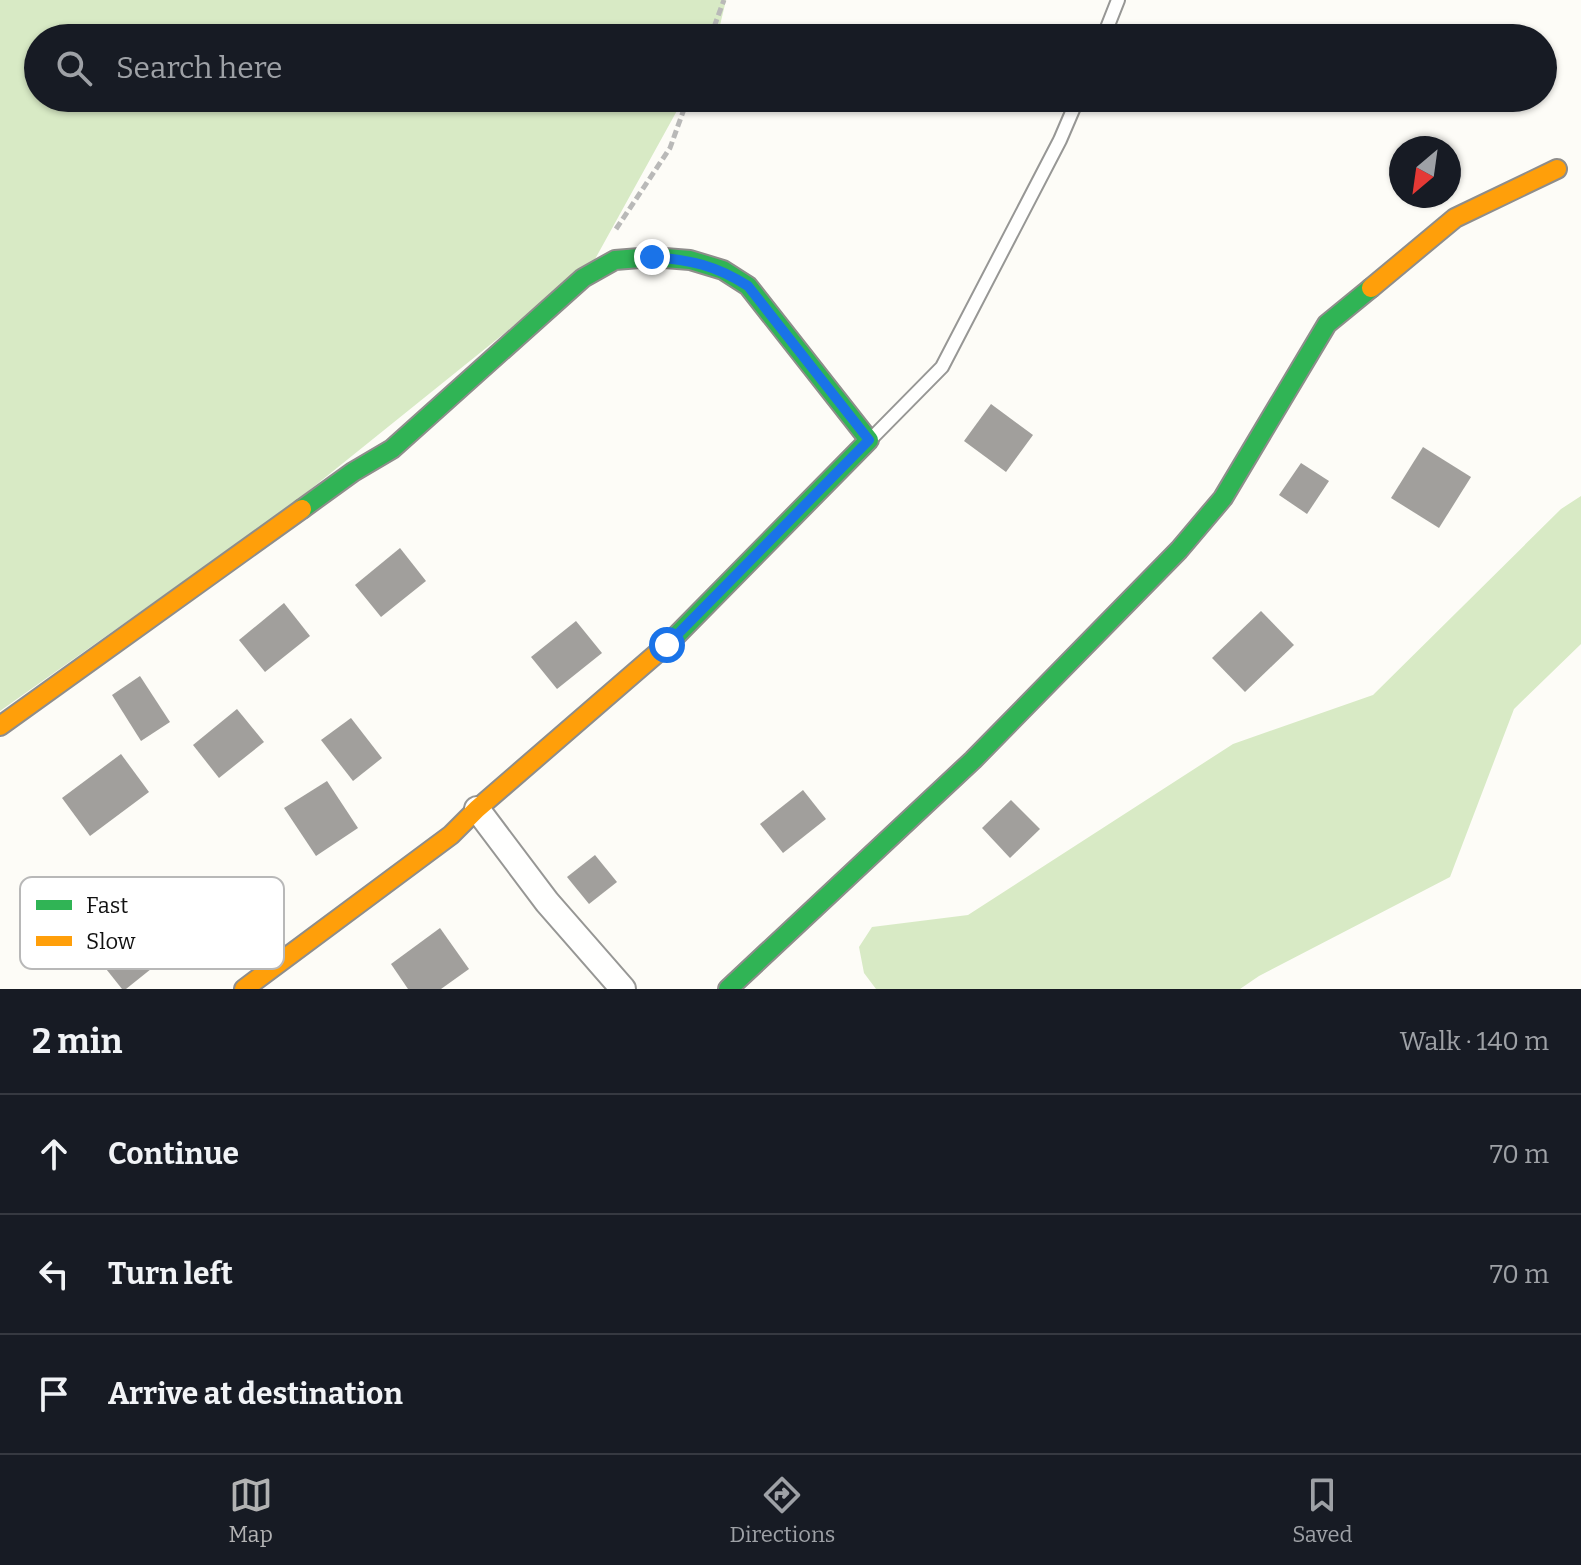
<!DOCTYPE html>
<meta charset="utf-8">
<style>
body{margin:0;font-family:Bitter,serif;background:#242831;color:#f1f3f6}
.compass{position:absolute;left:1389px;top:136px;width:72px;height:72px;border-radius:50%;background:#171b24;box-shadow:0 2px 6px #0004;rotate:209deg}
.stop{position:absolute;width:24px;height:24px;margin:-18px;border:6px solid #1a73e8;border-radius:50%;background:#fff}
.stop.end{background:#1a73e8;border-color:#fff;box-shadow:0 2px 8px #0008}
.list{margin:0;padding:0;list-style:none}
h2{display:flex;justify-content:space-between;align-items:center;height:104px;margin:0;padding:0 32px;font-size:34px}
h2 small{font-size:26px;font-weight:400;color:#9ea1a6}
.list li{display:grid;grid-template-columns:52px 1fr auto;gap:24px;align-items:center;box-sizing:border-box;height:120px;padding:0 32px;border-top:2px solid #363941}
.list b{display:block;font-size:30px;white-space:nowrap}
.list em{font-size:26px;font-style:normal;color:#9ea1a6}
.icon{flex:none;width:44px;height:44px;fill:none;stroke:currentColor;stroke-width:2;stroke-linecap:round;stroke-linejoin:round}
.map{position:relative;flex:none;width:1581px;height:989px;overflow:hidden}
.search{position:absolute;background:#171b24;box-shadow:0 2px 6px #0004;left:24px;right:24px;top:24px;height:88px;display:flex;align-items:center;gap:20px;box-sizing:border-box;padding:0 28px;border-radius:44px;color:#9ea1a6;font-size:30px}
.sheet{height:464px;background:#171b24}
nav{display:flex;justify-content:space-around;align-items:center;box-sizing:border-box;height:112px;border-top:2px solid #363941;background:#171b24;font-size:22px;color:#9ea1a6}
nav a{display:grid;justify-items:center;gap:4px}
nav .on{color:#b2b2b3}
.map>svg:first-child{display:block}
</style>
<div class="map">
<svg width="1581" height="989" viewBox="0 0 1581 989">
<rect width="100%" height="100%" fill="#fdfcf7"/>
<g fill="#d8eac5">
<path d="M 0,0 L 726,0 L 717,38 L 38,38 L 38,98 L 684,98 L 594,261 L 286,509 L 0,711 Z"/>
<path d="M 1581,496 L 1581,644 L 1514,709 L 1450,877 L 1259,976 L 1240,989 L 876,989 L 864,973 L 859,947 L 872,927 L 968,915 L 1233,744 L 1373,695 L 1561,509 Z"/>
</g>
<g fill="#a19f9c">
<path d="M 991,404 L 1033,435 L 1006,472 L 964,441 Z"/>
<path d="M 1423,447 L 1471,477 L 1439,528 L 1391,498 Z"/>
<path d="M 1301,463 L 1329,481 L 1307,514 L 1279,495 Z"/>
<path d="M 400,548 L 426,581 L 381,617 L 355,585 Z"/>
<path d="M 284,603 L 310,636 L 265,672 L 239,640 Z"/>
<path d="M 1261,611 L 1294,645 L 1245,692 L 1212,658 Z"/>
<path d="M 576,621 L 602,653 L 557,689 L 531,657 Z"/>
<path d="M 140,676 L 170,722 L 141,741 L 112,695 Z"/>
<path d="M 237,709 L 264,742 L 219,778 L 193,745 Z"/>
<path d="M 351,718 L 382,758 L 353,781 L 321,740 Z"/>
<path d="M 121,754 L 149,792 L 90,836 L 62,798 Z"/>
<path d="M 327,781 L 358,828 L 316,856 L 284,808 Z"/>
<path d="M 803,790 L 826,819 L 783,853 L 760,824 Z"/>
<path d="M 1011,800 L 1040,829 L 1010,858 L 982,828 Z"/>
<path d="M 595,855 L 617,882 L 589,904 L 567,877 Z"/>
<path d="M 132,926 L 161,961 L 126,989 L 122,989 L 95,955 Z"/>
<path d="M 440,928 L 469,969 L 441,989 L 408,989 L 391,964 Z"/>
</g>
<g fill="none" stroke-linecap="round" stroke-linejoin="round">
<g stroke="#979795" stroke-width="16">
<g id="lane">
<path d="M 1103,38 L 1118,0"/>
<path d="M 872,438 L 942,367 L 1060,140 L 1078,98"/>
</g>
</g>
<g stroke="#979795" stroke-width="28">
<path id="street" d="M 477,809 L 547,902 L 623,989"/>
</g>
<g stroke="#8e8d8b" stroke-width="22">
<g id="fast">
<path d="M 302,509 L 353,472 L 392,449 L 583,278 L 615,260 L 652,257 L 690,260 L 723,270 L 748,286 L 869,440 L 670,642"/>
<path d="M 728,989 L 973,760 L 1179,550 L 1223,498 L 1327,324 L 1371,288"/>
</g>
</g>
<g stroke="#8e8d8b" stroke-width="22">
<g id="slow">
<path d="M 1371,288 L 1455,218 L 1557,169"/>
<path d="M 0,726 L 302,509"/>
<path d="M 244,989 L 451,835 L 477,809 L 670,642"/>
</g>
</g>
<g stroke="#b9b9b8" stroke-width="5" stroke-dasharray="8 4" stroke-linecap="butt">
<path d="M 710,38 L 724,0"/>
<path d="M 616,229 L 670,148 L 688,98"/>
</g>
<use href="#lane" stroke="#fffffe" stroke-width="12"/>
<use href="#street" stroke="#fffffe" stroke-width="24"/>
<use href="#fast" stroke="#30b455" stroke-width="18"/>
<use href="#slow" stroke="#ff9f0a" stroke-width="18"/>
</g>
<g fill="none" stroke-linecap="round" stroke-linejoin="round">
<path stroke="#1a73e8" stroke-width="10" d="M 652,257 C 691,260 715,265 748,286 L 869,440 L 667,645"/>
</g>
<rect x="20" y="877" width="264" height="92" rx="12" fill="#fff" stroke="#b8b8b8" stroke-width="2"/>
<rect x="36" y="900" width="36" height="10" fill="#30b455"/>
<rect x="36" y="936" width="36" height="10" fill="#ff9f0a"/>
<g font-size="22" fill="#111">
<text x="86" y="913">Fast</text>
<text x="86" y="949">Slow</text>
</g>
</svg>
<svg class="compass" viewBox="-18 -18 36 36"><path d="M0-13l5 13h-10z" fill="#e53935"/><path d="M0 13l5-13h-10z" fill="#9ea1a6"/></svg>
<div class="stop" style="left:667px;top:645px"></div>
<div class="stop end" style="left:652px;top:257px"></div>
<div class="search"><svg class="icon" aria-label="search" viewBox="0 0 24 24"><circle cx="10" cy="10" r="6"/><path d="M15 15l6 6"/></svg>Search here</div>
</div>
<section class="sheet">
<h2>2 min<small>Walk · 140 m</small></h2>
<ul class="list">
<li><svg class="icon" aria-label="ahead" viewBox="0 0 24 24"><path d="M12 20V5M6 11l6-6 6 6"/></svg><div><b>Continue</b></div><em>70 m</em></li>
<li><svg class="icon" aria-label="left" viewBox="0 0 24 24"><path d="M17 20v-9H6M10 6l-5 5 5 5"/></svg><div><b>Turn left</b></div><em>70 m</em></li>
<li><svg class="icon" aria-label="arrive" viewBox="0 0 24 24"><path d="M6 21V4h12l-3 4 3 4H6"/></svg><div><b>Arrive at destination</b></div></li>
</ul>
</section>
<nav>
<a class="on"><svg class="icon" aria-label="map" viewBox="0 0 24 24"><path d="M3 6l6-2 6 2 6-2v14l-6 2-6-2-6 2zM9 4v14M15 6v14"/></svg>Map</a>
<a><svg class="icon" aria-label="directions" viewBox="0 0 24 24"><path d="M12 3l9 9-9 9-9-9zM9 14v-3h6M13 9l2 2-2 2"/></svg>Directions</a>
<a><svg class="icon" aria-label="saved" viewBox="0 0 24 24"><path d="M7 4h10v16l-5-4-5 4z"/></svg>Saved</a>
</nav>
